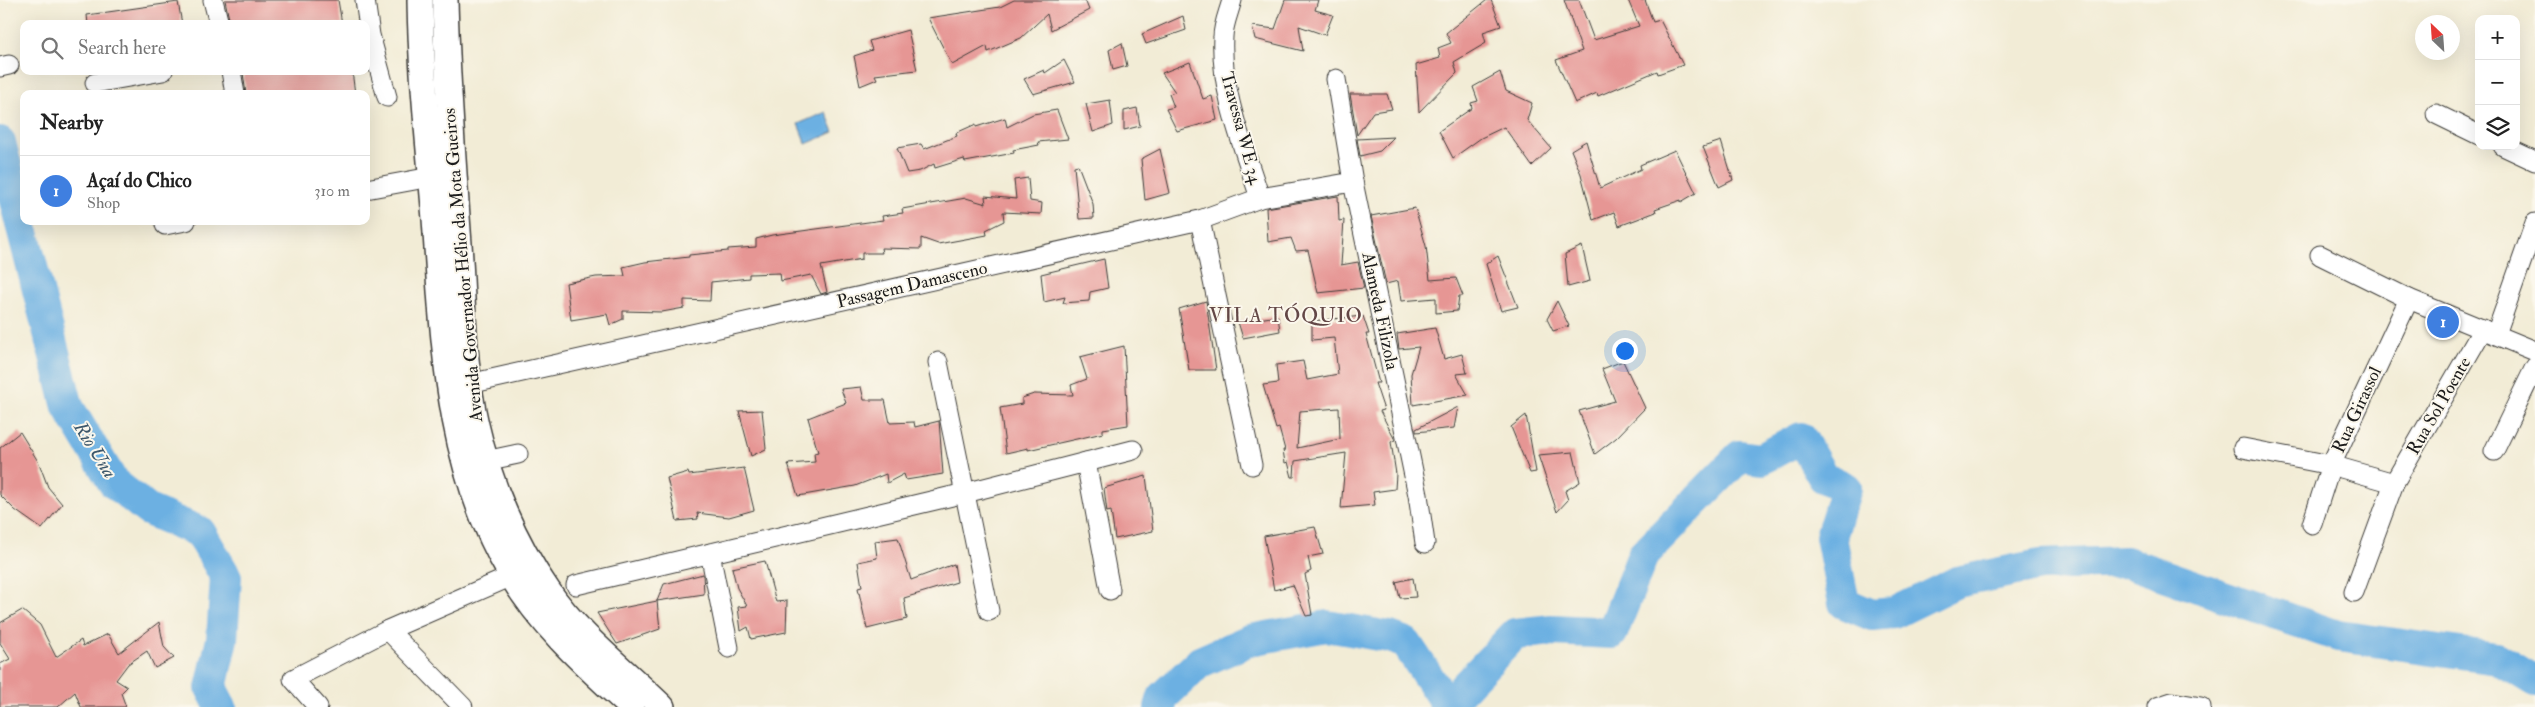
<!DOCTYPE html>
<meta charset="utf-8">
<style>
body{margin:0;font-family:"IM FELL Double Pica",serif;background:#f6f6f6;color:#222}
.controls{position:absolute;right:15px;top:15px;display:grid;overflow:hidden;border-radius:10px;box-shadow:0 5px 20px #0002}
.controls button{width:45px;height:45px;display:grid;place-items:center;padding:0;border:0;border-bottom:1px solid #e0e0e0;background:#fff;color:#222;font:25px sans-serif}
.compass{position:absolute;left:2415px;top:15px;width:45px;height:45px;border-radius:50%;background:#fff;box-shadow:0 5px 20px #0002;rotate:335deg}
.you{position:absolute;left:1624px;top:350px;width:18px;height:18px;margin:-12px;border:4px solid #fff;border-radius:50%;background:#1a73e8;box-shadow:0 0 0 8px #1a73e833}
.badge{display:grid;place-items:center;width:32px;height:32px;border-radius:50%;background:#db2777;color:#fff;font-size:16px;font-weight:700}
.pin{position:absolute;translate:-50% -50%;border:2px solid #fff;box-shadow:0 1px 5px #0006}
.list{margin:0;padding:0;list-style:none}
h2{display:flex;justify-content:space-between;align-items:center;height:65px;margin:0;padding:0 20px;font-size:21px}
h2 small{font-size:16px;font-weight:400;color:#767676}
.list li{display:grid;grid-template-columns:32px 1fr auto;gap:15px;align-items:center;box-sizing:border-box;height:70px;padding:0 20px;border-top:1px solid #e0e0e0}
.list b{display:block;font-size:19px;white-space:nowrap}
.list p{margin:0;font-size:16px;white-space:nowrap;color:#767676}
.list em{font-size:16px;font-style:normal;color:#767676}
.icon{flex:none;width:28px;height:28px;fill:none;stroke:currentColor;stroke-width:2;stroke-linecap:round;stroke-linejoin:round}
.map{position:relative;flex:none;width:2535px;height:707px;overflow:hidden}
.search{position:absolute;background:#fff;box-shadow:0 5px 20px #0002;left:20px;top:20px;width:350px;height:55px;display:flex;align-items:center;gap:12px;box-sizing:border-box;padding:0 18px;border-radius:10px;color:#767676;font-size:19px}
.panel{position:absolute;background:#fff;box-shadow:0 5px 20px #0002;left:20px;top:90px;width:350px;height:135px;border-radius:10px}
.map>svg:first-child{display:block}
</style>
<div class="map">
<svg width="2535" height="707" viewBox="0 0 2535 707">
<rect width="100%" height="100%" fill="#fbf7ec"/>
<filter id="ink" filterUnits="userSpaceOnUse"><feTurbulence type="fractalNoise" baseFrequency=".02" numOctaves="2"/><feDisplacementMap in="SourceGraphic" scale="10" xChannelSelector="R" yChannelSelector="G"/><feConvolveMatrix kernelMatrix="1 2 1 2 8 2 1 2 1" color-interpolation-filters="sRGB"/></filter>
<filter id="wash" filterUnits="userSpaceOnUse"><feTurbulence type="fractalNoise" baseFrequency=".0096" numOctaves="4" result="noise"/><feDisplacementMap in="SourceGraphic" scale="20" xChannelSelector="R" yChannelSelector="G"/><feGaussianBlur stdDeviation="1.12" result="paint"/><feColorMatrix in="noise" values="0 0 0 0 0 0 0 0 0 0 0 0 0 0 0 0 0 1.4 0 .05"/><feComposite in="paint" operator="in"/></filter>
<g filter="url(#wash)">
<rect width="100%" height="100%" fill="#f2ecd6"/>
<path fill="#6cb0e2" stroke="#44667f" d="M 826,112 L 834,132 L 806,144 L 798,124 Z"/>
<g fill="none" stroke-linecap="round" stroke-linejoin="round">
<g stroke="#6cb0e2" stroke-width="32">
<path d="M 0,142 L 68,407 L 113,482 L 148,510 L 200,532 L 226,577 L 222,639 L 211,688 L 221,707"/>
<path d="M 1160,707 L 1163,697 L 1200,662 L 1250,640 L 1327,626 L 1390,637 L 1406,643 L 1447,705 L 1515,634 L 1552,630 L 1612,633 L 1643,555 L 1740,456 L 1761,459 L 1801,438 L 1823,477 L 1846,488 L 1831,537 L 1844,603 L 1872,615 L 1894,613 L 1957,582 L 2040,565 L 2126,562 L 2338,636 L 2497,658 L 2535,681"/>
</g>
</g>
<g id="blocks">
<g fill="#e69694" fill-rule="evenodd">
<path d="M 225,0 L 338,0 L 342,24 L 230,24 Z"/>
<path d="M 1014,0 L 1085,0 L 1089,10 L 1051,30 L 1047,14 L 1021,38 L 988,52 L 987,46 L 952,65 L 928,18 L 1000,7 Z"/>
<path d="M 1285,0 L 1318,0 L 1315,10 L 1333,15 L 1325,35 L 1299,26 L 1303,51 L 1255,39 L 1252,26 L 1275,29 Z"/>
<path d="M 1487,0 L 1491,0 L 1501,26 L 1483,32 L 1486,43 L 1454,62 L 1457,73 L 1419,112 L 1416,65 L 1440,58 L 1438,48 L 1451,43 L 1446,33 Z"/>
<path d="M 1564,0 L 1579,0 L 1594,40 L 1639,26 L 1628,0 L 1645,0 L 1653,22 L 1660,20 L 1683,65 L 1658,74 L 1657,71 L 1598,96 L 1597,93 L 1575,103 L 1556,60 L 1582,51 Z"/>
<path d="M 178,2 L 182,24 L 88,24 L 87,15 Z"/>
<path d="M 1183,16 L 1186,30 L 1146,44 L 1142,34 Z"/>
<path d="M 908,30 L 917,70 L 875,75 L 877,79 L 860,86 L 854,56 L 872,50 L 869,41 Z"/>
<path d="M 1122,43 L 1127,66 L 1113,70 L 1109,50 Z"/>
<path d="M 1064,60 L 1075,82 L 1033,94 L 1024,79 L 1044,70 L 1045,73 Z"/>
<path d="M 1190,62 L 1203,99 L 1212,96 L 1217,120 L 1177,131 L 1166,109 L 1174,107 L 1169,94 L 1175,92 L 1162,73 Z"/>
<path d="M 254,71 L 352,71 L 355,94 L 246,94 L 243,73 Z"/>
<path d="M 1500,72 L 1506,91 L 1532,103 L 1527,120 L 1551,148 L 1532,166 L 1504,127 L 1481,138 L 1453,158 L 1439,131 L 1472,108 L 1471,103 L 1478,101 L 1473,87 Z"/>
<path d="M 1350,94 L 1387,94 L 1392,109 L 1373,112 L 1357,135 Z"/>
<path d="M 1110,100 L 1113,125 L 1093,132 L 1086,104 Z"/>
<path d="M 1137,108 L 1140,126 L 1124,130 L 1124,111 Z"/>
<path d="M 1057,110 L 1068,139 L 1038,142 L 1039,145 L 1013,150 L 1014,153 L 965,162 L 964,159 L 935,168 L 934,164 L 920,171 L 907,173 L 897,148 L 921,144 L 924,149 L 957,136 L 956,133 L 976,124 L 976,127 L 1005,118 L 1007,127 L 1033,114 Z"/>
<path d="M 1394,137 L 1380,151 L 1360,156 L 1357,139 Z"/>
<path d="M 1586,141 L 1600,188 L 1641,169 L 1640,165 L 1675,150 L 1696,193 L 1681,202 L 1681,200 L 1655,209 L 1656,212 L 1619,226 L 1614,212 L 1593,220 L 1581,174 L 1571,150 Z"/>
<path d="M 1721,141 L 1733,180 L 1719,187 L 1703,147 Z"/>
<path d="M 1160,149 L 1170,193 L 1145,200 L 1141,159 Z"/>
<path d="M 1078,165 L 1093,204 L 1094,218 L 1079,219 L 1074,166 Z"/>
<path d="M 1028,178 L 1030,201 L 1042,203 L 1041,214 L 1003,212 L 1004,221 L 986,230 L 987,235 L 938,244 L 921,238 L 921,249 L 881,248 L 882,253 L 862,253 L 862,259 L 821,266 L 827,292 L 821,294 L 811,275 L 781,281 L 780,273 L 749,274 L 749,278 L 711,282 L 710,301 L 684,300 L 684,308 L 662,312 L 623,311 L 623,319 L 610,325 L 607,314 L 571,320 L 566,283 L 596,277 L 625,276 L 623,267 L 645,262 L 689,257 L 689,255 L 728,251 L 728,249 L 756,247 L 756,239 L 772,235 L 883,220 L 882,216 L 903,213 L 902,209 L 966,198 L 986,204 L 985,196 L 1016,199 L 1014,180 Z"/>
<path d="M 1338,196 L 1339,221 L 1344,220 L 1341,265 L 1358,262 L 1364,288 L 1318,293 L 1308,250 L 1296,251 L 1291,238 L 1268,242 L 1266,208 Z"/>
<path d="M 1415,208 L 1426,246 L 1430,280 L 1456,278 L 1463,296 L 1459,296 L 1457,311 L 1436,313 L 1436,298 L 1401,301 L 1398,281 L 1386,284 L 1371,216 Z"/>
<path d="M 1582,246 L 1590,281 L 1568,287 L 1565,254 Z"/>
<path d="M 1498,256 L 1518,307 L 1501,311 L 1486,264 Z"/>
<path d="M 1104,259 L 1108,288 L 1090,292 L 1089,301 L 1063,303 L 1065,297 L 1044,302 L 1041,274 Z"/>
<path d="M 1206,301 L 1216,370 L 1189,370 L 1179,309 Z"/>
<path d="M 1557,301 L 1569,326 L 1553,331 L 1547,319 Z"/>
<path d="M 1278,316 L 1280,331 L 1243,338 L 1238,322 Z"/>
<path d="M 1363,316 L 1369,334 L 1366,334 L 1379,383 L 1375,383 L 1384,410 L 1380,411 L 1395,440 L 1391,442 L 1396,474 L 1395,489 L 1373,492 L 1375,505 L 1341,508 L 1346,453 L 1295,461 L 1294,477 L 1292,477 L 1288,462 L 1285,463 L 1283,450 L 1285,450 L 1279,428 L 1276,429 L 1263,385 L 1278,383 L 1276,365 L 1303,361 L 1307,380 L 1338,374 L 1334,338 L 1312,340 L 1312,321 ZM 1339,408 L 1340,439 L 1297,448 L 1300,411 Z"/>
<path d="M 1435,328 L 1444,359 L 1462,354 L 1467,373 L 1456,374 L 1468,395 L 1413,405 L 1411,374 L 1419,347 L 1399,349 L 1397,334 Z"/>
<path d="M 1124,346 L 1128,425 L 1103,429 L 1103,433 L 1028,450 L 1028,448 L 1006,453 L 1000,408 L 1022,404 L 1022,398 L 1034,394 L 1073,395 L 1071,385 L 1087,379 L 1080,357 Z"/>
<path d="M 1623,361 L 1645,408 L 1616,438 L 1595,454 L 1579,411 L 1615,401 L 1602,369 Z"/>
<path d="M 861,387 L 864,400 L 885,400 L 890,423 L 914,422 L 915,427 L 939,421 L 943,474 L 906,480 L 904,474 L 887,483 L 886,474 L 855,486 L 798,496 L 788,464 L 815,462 L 814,453 L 818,452 L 808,418 L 846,403 L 841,389 Z"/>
<path d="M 1458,407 L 1454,428 L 1416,432 L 1416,429 Z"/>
<path d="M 762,410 L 766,449 L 751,456 L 739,411 Z"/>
<path d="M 1526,415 L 1536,472 L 1530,473 L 1511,427 Z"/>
<path d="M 20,432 L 39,463 L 48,487 L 62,504 L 42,529 L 15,510 L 0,495 L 0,448 Z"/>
<path d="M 1573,452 L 1580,482 L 1565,491 L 1568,500 L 1557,512 L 1538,455 Z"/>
<path d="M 744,468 L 754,510 L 729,517 L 697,513 L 698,519 L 677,521 L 667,478 L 688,472 L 689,475 Z"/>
<path d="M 1146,476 L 1153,531 L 1115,539 L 1111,511 L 1107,512 L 1104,488 Z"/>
<path d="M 1315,527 L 1323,554 L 1308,557 L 1311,571 L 1305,574 L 1312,615 L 1306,616 L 1293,585 L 1274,590 L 1264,536 Z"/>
<path d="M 898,538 L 911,580 L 954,564 L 957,582 L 904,598 L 907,619 L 867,629 L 858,588 L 862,587 L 858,562 L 877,558 L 875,541 Z"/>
<path d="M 765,561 L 776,602 L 787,601 L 786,632 L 751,639 L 748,627 L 741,631 L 738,607 L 747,606 L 737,588 L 732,568 Z"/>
<path d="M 703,574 L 704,594 L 657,601 L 664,584 Z"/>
<path d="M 1413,578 L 1416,597 L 1400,598 L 1396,582 Z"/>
<path d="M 657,601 L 660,629 L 617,644 L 597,613 Z"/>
<path d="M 22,610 L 40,625 L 56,657 L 81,640 L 83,646 L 108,634 L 119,653 L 159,622 L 164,647 L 174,658 L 155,668 L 147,651 L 128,664 L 116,680 L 127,687 L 121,693 L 126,707 L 81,707 L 75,692 L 58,707 L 0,707 L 0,664 L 10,659 L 0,643 L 0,623 Z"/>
</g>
</g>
</g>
<g filter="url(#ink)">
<use href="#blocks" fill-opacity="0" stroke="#3c3b38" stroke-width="1"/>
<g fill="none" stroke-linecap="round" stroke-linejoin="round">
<g stroke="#3c3b38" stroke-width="21">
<g id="minor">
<path d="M 213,0 L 219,24"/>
<path d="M 365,0 L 370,35 L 387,97"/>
<path d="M 1232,0 C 1229,12 1223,25 1223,37 C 1220,92 1244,147 1260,198"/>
<path d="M 0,67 L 9,65"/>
<path d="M 231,71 L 235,94"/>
<path d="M 1336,79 L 1353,182 L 1418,495 L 1425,543"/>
<path d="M 95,83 L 163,71"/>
<path d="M 2436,114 L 2479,135"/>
<path d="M 2503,146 L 2535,161"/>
<path d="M 366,189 L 431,177"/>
<path d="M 1200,220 L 1252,465"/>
<path d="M 165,225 L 186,221"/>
<path d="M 2320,255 L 2409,299 L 2535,351"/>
<path d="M 2496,334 L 2535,223"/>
<path d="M 938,362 L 989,611"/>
<path d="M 469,384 L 1200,220 L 1260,198 L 1353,182"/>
<path d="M 2243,448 L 2331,465 L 2394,483"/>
<path d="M 2494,451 L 2535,367"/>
<path d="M 485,461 L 518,454"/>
<path d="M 1086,462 L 1110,590"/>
<path d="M 2312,524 L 2331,465 L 2409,299"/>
<path d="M 710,553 L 729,648"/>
<path d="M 576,585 L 965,493 L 1133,450"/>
<path d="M 2354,592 L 2394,483 L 2483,329"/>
<path d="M 388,630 L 463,707"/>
<path d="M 318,707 L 293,679 L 388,630 L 512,576"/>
<path d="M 2157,707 L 2172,702 L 2201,707"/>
</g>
</g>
<g stroke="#3c3b38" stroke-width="28">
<g id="major">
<path d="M 420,0 C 421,73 429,146 435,219 C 444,344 446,465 512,576 C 542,627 588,667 631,707"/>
<path d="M 445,0 C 447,81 453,163 459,244 C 463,301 463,370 476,425 C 489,483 514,542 548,591 C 578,635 624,670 662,707"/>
</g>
</g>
<use href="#minor" stroke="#fff" stroke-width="19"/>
<use href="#major" stroke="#fff" stroke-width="25"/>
</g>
</g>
<g text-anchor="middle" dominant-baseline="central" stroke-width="4" stroke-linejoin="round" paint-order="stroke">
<g font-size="18" fill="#1c1c1c" stroke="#fbf7ec">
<text transform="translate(1241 128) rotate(75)">Travessa WE 34</text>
<text transform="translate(463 265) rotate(-95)">Avenida Governador Hélio da Mota Gueiros</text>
<text transform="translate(912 285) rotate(-13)">Passagem Damasceno</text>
<text transform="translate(1380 311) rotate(78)">Alameda Filizola</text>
<text transform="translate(2439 406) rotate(-60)">Rua Sol Poente</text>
<text transform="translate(2357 410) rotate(-65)">Rua Girassol</text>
</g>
<g font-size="19" font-style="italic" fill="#3c576b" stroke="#fbf7ec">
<text transform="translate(95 450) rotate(58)">Rio Una</text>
</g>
<g font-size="20" letter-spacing="1" fill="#634746" stroke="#fbf7ec">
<text x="1286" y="315">VILA TÓQUIO</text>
</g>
</g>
</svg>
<div class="controls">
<button>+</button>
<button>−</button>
<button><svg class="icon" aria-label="layers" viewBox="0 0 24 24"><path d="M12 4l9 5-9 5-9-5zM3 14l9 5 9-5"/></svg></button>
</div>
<svg class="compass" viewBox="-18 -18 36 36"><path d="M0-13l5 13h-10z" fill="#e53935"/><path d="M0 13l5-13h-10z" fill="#767676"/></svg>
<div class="you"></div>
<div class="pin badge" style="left:2443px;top:322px;background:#3f7fe0">1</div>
<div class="search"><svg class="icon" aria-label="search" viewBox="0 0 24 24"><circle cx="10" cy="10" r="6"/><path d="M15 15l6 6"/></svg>Search here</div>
<section class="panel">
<h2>Nearby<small></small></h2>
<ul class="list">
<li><span class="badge" style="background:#3f7fe0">1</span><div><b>Açaí do Chico</b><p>Shop</p></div><em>310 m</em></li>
</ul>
</section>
</div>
